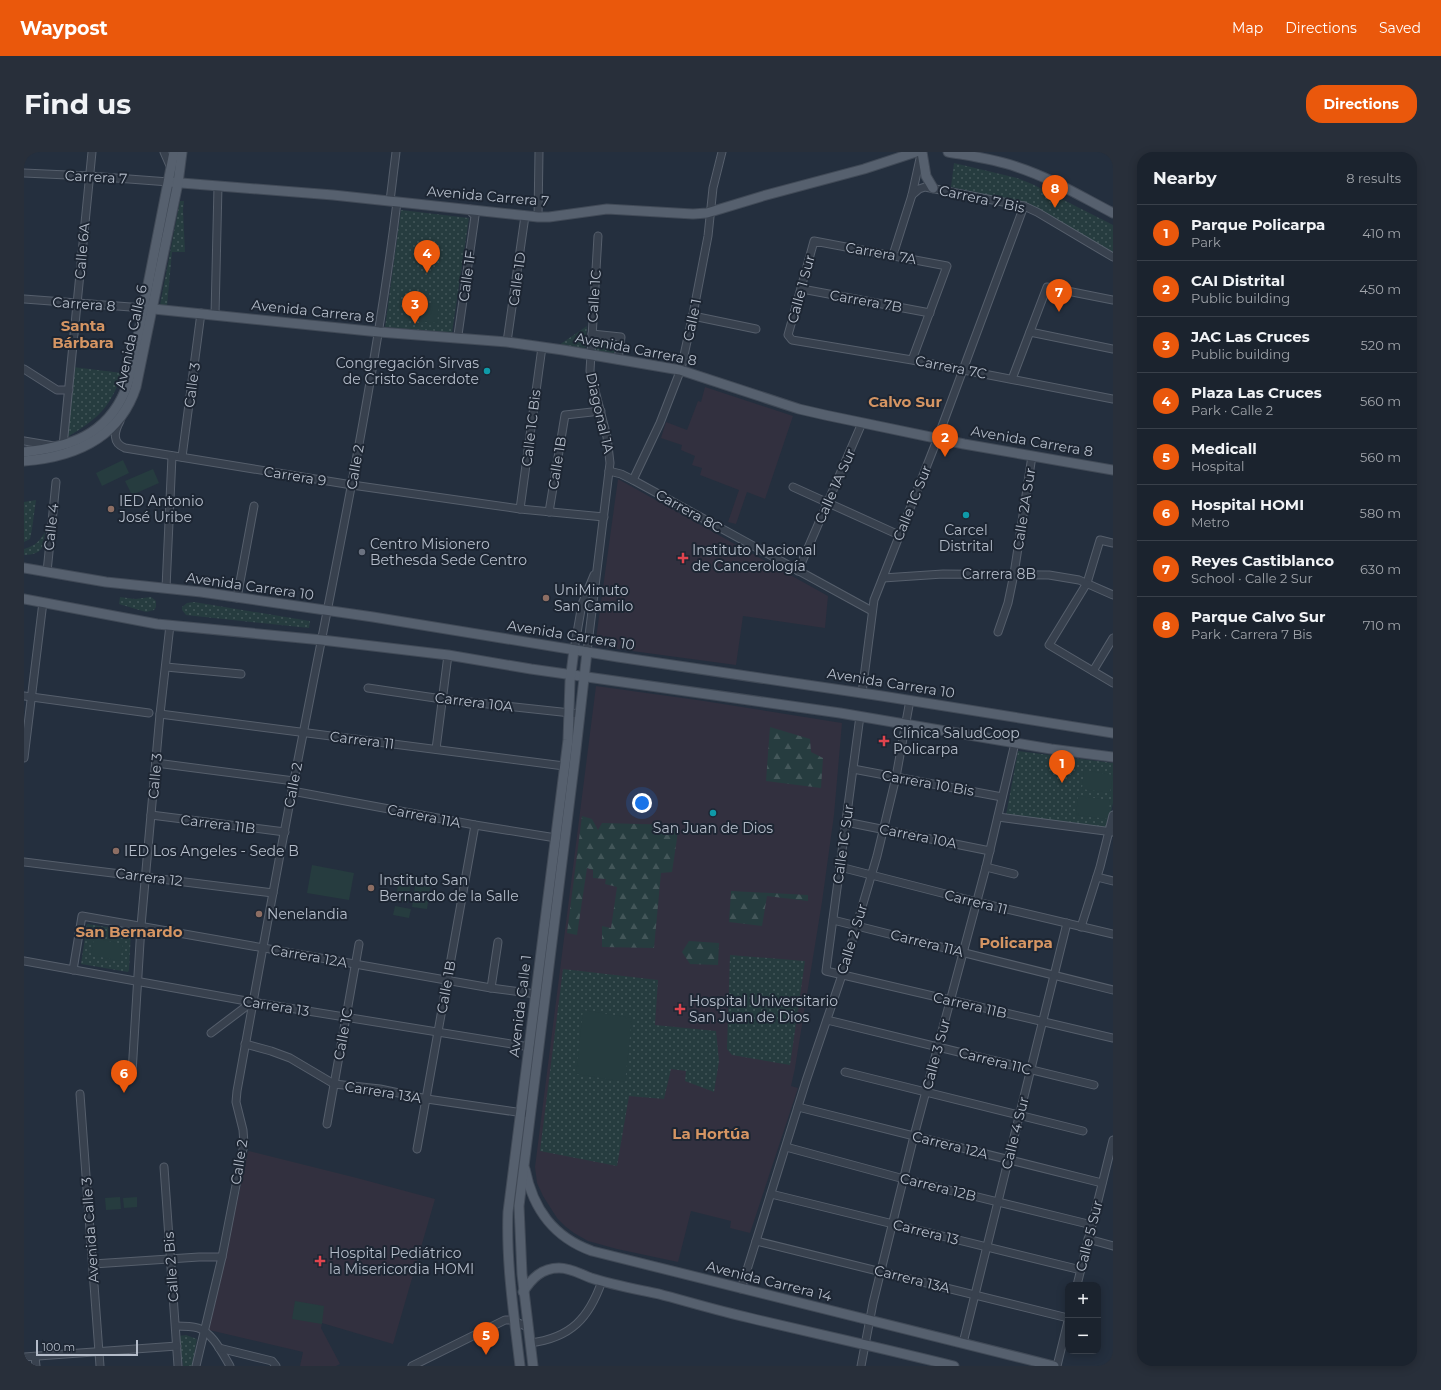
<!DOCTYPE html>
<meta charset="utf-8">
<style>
body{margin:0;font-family:Montserrat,sans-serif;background:#282f3a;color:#f1f3f6}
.controls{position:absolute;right:12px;bottom:12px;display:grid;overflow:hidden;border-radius:8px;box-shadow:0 2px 10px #0003}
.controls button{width:36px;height:36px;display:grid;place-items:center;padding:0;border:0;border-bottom:1px solid #39404a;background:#1b232e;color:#f1f3f6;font:20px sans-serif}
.scale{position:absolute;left:12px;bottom:10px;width:102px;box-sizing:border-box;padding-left:4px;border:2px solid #b4bcc9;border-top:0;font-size:11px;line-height:14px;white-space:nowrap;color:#b4bcc9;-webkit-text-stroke:3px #1d2633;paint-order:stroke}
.you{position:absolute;left:618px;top:651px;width:14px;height:14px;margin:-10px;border:3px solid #fff;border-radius:50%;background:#1a73e8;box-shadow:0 0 0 6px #1a73e833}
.badge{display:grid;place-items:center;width:26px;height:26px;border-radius:50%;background:#ea580c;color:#fff;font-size:13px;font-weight:700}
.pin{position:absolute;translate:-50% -33px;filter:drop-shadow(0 1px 2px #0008)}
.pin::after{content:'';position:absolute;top:21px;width:14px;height:12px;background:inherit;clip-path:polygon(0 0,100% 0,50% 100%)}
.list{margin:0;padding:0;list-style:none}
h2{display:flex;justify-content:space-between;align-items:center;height:52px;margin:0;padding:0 16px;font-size:17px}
h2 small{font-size:13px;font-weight:400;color:#a0a4aa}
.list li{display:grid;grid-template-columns:26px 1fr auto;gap:12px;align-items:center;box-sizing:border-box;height:56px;padding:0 16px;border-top:1px solid #39404a}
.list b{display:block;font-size:15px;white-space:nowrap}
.list p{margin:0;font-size:13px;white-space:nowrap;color:#a0a4aa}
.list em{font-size:13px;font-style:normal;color:#a0a4aa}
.map{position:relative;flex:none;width:1089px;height:1214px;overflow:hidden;border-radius:16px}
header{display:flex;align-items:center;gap:24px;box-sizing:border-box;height:56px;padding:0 20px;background:#ea580c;color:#fff}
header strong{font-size:19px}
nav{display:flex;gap:22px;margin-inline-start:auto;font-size:14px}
.intro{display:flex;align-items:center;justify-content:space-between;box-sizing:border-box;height:96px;padding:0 24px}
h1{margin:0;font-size:28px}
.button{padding:10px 18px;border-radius:16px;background:#ea580c;color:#fff;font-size:14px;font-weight:700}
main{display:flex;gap:24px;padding:0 24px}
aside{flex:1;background:#1b232e;border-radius:16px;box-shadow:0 2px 10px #0003}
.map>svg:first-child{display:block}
</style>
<header>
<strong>Waypost</strong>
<nav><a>Map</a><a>Directions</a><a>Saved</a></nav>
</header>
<div class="intro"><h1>Find us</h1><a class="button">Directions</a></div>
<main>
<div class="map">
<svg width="1089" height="1214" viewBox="0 0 1089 1214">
<defs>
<pattern id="grass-dots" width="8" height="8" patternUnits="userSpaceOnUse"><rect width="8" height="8" fill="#263c3f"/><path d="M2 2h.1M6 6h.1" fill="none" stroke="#435659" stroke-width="1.8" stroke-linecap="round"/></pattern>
<pattern id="forest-firs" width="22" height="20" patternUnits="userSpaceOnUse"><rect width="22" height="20" fill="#263c3f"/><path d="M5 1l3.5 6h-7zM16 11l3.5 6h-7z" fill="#435659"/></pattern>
</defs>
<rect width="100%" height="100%" fill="#242f3e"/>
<g fill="#32303f">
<path d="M 681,235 L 769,264 L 741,347 L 723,340 L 712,372 L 704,370 L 715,338 L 676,323 L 678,316 L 668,313 L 671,304 L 657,298 L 658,293 L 637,286 L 642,270 L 663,278 L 674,249 L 677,250 Z"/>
<path d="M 594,327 L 804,444 L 801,476 L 719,464 L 712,513 L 571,494 Z"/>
<path d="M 572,534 L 680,549 L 818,571 L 810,663 L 798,750 L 771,916 L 767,934 L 774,936 L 726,1081 L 706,1076 L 707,1069 L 667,1059 L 654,1110 L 593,1097 L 564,1089 L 550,1081 L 542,1075 L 533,1066 L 519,1044 L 513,1031 L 511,1015 Z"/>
<path d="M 225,999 L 333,1026 L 411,1047 L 369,1192 L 298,1171 L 297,1176 L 316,1212 L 312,1214 L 276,1214 L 279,1200 L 185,1178 L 224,1000 Z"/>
</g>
<g fill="url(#grass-dots)">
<path d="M 930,11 L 993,26 L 1008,32 L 1089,73 L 1089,103 L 990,49 L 927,35 Z"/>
<path d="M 156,49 L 160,49 L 159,58 L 161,100 L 148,100 L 143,154 L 136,153 Z"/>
<path d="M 377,58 L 445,66 L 428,181 L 361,175 Z"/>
<path d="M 563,174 L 561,198 L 535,193 Z"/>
<path d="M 572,186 L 593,188 L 590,203 L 571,200 Z"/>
<path d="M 49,215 L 98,221 C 86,257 74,266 42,286 Z"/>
<path d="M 12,348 L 8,377 L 6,387 L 0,390 L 0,350 Z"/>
<path d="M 21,380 C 19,396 19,402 0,403 L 0,397 C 11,394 16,389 21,380 Z"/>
<path d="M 96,445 L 111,447 L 127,445 L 132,449 L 132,455 L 130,458 L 122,460 L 95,452 Z"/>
<path d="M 170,450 L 286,469 L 285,476 L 162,463 L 158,458 L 158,455 L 163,451 Z"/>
<path d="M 994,599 L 1089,611 L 1089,651 L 1083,676 L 982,663 Z"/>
<path d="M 63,772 L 107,779 L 105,818 L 104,820 L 57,812 Z"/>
<path d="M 706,803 L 781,809 L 766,913 L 708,903 L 703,897 Z"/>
<path d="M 539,817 L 634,828 L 631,873 L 692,879 L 695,909 L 690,940 L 661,929 L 662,919 L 647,917 L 640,947 L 605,944 L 593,1014 L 516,999 Z"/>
<path d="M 162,1183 L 173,1187 L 168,1214 L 159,1214 L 155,1184 Z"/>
</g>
<g fill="url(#forest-firs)">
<path d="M 746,575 L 786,587 L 787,600 L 799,606 L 797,636 L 742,629 Z"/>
<path d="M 558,664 L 568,667 L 574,678 L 578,671 L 655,673 L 648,720 L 637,721 L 630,796 L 578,795 L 578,774 L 587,776 L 593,735 L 581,732 L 582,727 L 569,726 L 569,718 L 563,716 L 553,783 L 543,781 Z"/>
<path d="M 707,739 L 784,743 L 784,749 L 743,744 L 738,774 L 705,770 Z"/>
<path d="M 665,789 L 695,791 L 694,813 L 666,812 L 658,800 Z"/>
</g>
<g fill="#263c3f">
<path d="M 382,149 L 415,152 L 413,171 L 380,168 Z"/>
<path d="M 99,308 L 105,321 L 78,334 L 72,321 Z"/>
<path d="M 129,317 L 135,331 L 108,343 L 101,329 Z"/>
<path d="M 1060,618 L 1089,623 L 1086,641 L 1058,637 Z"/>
<path d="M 1054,644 L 1086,648 L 1084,667 L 1052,663 Z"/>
<path d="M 288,713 L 330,721 L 325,748 L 283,741 Z"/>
<path d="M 375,721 L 388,723 L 384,751 L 372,749 Z"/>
<path d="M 392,727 L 407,729 L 403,757 L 388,755 Z"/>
<path d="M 371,754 L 387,757 L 385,766 L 369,763 Z"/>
<path d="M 70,786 L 99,792 L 96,809 L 67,803 Z"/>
<path d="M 559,858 L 608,866 L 601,930 L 552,922 Z"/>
<path d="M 96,1045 L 97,1057 L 82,1058 L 81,1046 Z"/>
<path d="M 113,1045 L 113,1055 L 100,1056 L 99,1046 Z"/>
<path d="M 271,1149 L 300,1154 L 298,1172 L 268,1167 Z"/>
</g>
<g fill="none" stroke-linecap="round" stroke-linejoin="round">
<g stroke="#565f6c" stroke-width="9">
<g id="minor">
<path d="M 140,0 L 147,16"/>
<path d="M 0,21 L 65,24 L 145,30"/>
<path d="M 888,43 L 895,37 L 901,35 L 1000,54 L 1013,60 L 1089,105"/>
<path d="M 366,49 L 372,0"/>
<path d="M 514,65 L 515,0"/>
<path d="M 869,103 L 888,43 L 897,2"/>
<path d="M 778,137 L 906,161"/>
<path d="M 0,147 L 120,156"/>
<path d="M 191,163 L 194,34"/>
<path d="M 669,164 L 732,177"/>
<path d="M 1006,180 L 1089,197"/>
<path d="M 568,182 L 597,185 L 594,208"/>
<path d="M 434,183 L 451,64 L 448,61 L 446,57"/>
<path d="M 483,190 L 501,64"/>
<path d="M 888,208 L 923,114 L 790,89 L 764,183 L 768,188 L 888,208 L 1089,247"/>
<path d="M 0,217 L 33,238 L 45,238"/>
<path d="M 988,227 L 1023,135 L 1089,148"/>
<path d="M 96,269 C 90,280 88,291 101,296 L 328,333 L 496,357 L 580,365"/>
<path d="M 0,289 L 30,294"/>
<path d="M 39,294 L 68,0"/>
<path d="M 158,305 L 177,161"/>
<path d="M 585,319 L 597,322 L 609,328 L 848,459"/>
<path d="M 609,328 L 636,271 L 657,217 L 669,162 L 684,84 L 689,36 L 698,0"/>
<path d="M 769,335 L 875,383"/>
<path d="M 496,357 L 518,195"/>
<path d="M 525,360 L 541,263 L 577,259"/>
<path d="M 1089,391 L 1076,388 L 1063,431 L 1025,493 L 1089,531"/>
<path d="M 774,419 L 838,271"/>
<path d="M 23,420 L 32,330"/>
<path d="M 859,426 L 919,422 L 1025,423 L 1055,428 L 1089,443"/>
<path d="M 142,436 L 148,304"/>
<path d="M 213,446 L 230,354"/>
<path d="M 974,480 L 984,451 L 990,422 L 1008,304"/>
<path d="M 550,498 L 558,452 L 570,423"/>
<path d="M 563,500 L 586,311 L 583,285 L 566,219 L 574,84"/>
<path d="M 142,515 L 217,522"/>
<path d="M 1069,519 L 1089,486"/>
<path d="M 344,536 L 418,547 L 556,562"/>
<path d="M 838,541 L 850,448 L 911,293 L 1000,54"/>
<path d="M 0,544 L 125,561"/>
<path d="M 136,562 L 540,614"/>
<path d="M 836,564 L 802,819 L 1089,886"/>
<path d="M 412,597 L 424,503"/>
<path d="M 0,606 L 19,450"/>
<path d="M 132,611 L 270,629"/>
<path d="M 829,617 L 978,645"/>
<path d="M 268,639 L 451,673 L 532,686"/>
<path d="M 127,663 L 261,680"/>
<path d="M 974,665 L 1089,680"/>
<path d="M 822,670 L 966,699"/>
<path d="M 0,710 L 249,741"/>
<path d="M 816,715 L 953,750 L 1089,782"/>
<path d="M 962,715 L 990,722"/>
<path d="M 1073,725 L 1089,729"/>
<path d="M 809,768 L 1089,838"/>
<path d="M 1057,775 L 1076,715 L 1089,663"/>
<path d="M 0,809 L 228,850 L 506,895"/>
<path d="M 49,818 L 58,764 L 467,836 L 512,842"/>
<path d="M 467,836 L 474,790"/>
<path d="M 803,868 L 1070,933"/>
<path d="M 187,881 L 228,850"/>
<path d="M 221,892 L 247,899 L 266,906 L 310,932 L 356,937 L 403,947 L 506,962"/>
<path d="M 821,920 L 1059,979"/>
<path d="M 108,921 L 117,774 L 136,562 L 146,473"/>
<path d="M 56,942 L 76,1214"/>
<path d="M 774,955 L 1078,1031"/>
<path d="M 303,972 L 335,792"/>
<path d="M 762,995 L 880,1027 L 1068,1073"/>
<path d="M 393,997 L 451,673"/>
<path d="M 140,1015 L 154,1214"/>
<path d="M 747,1042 L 1057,1118"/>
<path d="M 1064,1087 L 1089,1094"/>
<path d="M 732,1089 L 1044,1166"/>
<path d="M 69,1112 L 175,1105 L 198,1105"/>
<path d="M 1053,1133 L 1089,988"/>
<path d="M 717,1137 L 782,929 L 818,823 L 853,704 L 872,625 L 886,548"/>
<path d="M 152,1174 C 159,1174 167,1174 174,1176 C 189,1181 198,1201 206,1214"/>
<path d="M 506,1191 C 547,1186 565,1166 578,1129"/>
<path d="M 939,1191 L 1043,771"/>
<path d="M 195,1196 L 248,1209 L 252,1214"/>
<path d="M 0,1205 L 153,1194"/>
<path d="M 11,1205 L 12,1214"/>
<path d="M 172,1214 L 198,1105 L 220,992 L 219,978 L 212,950 L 213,939 C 235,818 256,698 280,577 C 314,402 351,227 373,50"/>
<path d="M 388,1214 L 481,1168 L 487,1168 L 504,1175"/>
<path d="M 837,1214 L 849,1151 L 890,984 L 962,715 L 991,591"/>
<path d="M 1033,1214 L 1044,1169"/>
</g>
</g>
<g stroke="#414a57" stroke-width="11">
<g id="major">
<path d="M 898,0 L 902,24 L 909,36"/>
<path d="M 924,0 C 947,4 971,7 993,15 C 1027,26 1058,45 1089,61"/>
<path d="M 145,30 L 309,43 L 514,65 L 525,65 L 583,57 L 669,62 L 683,61 L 739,44 L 840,17 L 892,0"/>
<path d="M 120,156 L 355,180 L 483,190 L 539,198 L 656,218 L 775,257 L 801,263 L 940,292 L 1089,318"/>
<path d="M 0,300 C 45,295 82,284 101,239 C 105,229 107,219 109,209 L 150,0"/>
<path d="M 0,309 C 50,305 95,287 112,235 L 154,31 L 158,0"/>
<path d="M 0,416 L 82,430 L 177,440 L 349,465 L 594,505 L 858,544 L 1089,581"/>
<path d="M 0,447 L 133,472 L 298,488 L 424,503 L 507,517 L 816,561 L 1027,597 L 1089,605"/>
<path d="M 501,1017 C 509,1057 529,1085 568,1099 L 1030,1214"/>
<path d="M 499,1140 C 508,1126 518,1116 535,1116 C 547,1116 556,1122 567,1126 C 589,1133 612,1137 635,1142 C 665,1150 695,1159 726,1166 C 794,1182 862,1197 930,1214"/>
<path d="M 496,1214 C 490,1163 482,1111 484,1060 L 544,588 L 546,529 L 550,498"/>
<path d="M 509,1214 L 498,1122 L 495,1054 L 551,606 L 563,500"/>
</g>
</g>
<use href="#minor" stroke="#38414e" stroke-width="7"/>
<use href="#major" stroke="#56606e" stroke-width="9"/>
</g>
<g fill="#0f9aa8" stroke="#1d2633" stroke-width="1.5">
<circle cx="463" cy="219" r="4"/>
<circle cx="942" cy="363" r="4"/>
<circle cx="689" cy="661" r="4"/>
</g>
<g fill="#8d6e63" stroke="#1d2633" stroke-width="1.5">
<circle cx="87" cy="357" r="4"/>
<circle cx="522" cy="446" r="4"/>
<circle cx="92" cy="699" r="4"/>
<circle cx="347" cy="736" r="4"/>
<circle cx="235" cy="762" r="4"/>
</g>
<circle fill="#6b7280" stroke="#1d2633" stroke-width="1.5" cx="338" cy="400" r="4"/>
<g fill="#e0444e" stroke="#1d2633" stroke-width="1.5">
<path d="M657 400h4v4h4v4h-4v4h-4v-4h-4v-4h4z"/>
<path d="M858 583h4v4h4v4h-4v4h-4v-4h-4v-4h4z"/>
<path d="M654 851h4v4h4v4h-4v4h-4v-4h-4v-4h4z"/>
<path d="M294 1103h4v4h4v4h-4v4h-4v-4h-4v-4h4z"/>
</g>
<g text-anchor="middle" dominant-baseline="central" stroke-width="4" stroke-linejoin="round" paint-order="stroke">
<g font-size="14" fill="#b4bcc9" stroke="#1d2633">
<text transform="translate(72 25) rotate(3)">Carrera 7</text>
<text transform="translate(464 44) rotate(5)">Avenida Carrera 7</text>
<text transform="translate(958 47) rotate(12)">Carrera 7 Bis</text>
<text transform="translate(58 99) rotate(-85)">Calle 6A</text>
<text transform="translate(857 101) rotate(10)">Carrera 7A</text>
<text transform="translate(443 124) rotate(-82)">Calle 1F</text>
<text transform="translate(493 127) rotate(-82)">Calle 1D</text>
<text transform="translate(777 137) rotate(-75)">Calle 1 Sur</text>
<text transform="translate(570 144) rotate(-86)">Calle 1C</text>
<text transform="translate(842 149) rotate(10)">Carrera 7B</text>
<text transform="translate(60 152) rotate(4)">Carrera 8</text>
<text transform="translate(289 159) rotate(6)">Avenida Carrera 8</text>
<text transform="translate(668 168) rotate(-78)">Calle 1</text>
<text transform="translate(107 185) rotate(-78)">Avenida Calle 6</text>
<text transform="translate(612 197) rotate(11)">Avenida Carrera 8</text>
<text transform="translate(927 215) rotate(11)">Carrera 7C</text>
<text transform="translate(168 233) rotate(-82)">Calle 3</text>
<text transform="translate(576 261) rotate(77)">Diagonal 1A</text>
<text transform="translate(507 276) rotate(-83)">Calle 1C Bis</text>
<text transform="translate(1008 289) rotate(10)">Avenida Carrera 8</text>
<text transform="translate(533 311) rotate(-81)">Calle 1B</text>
<text transform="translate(331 315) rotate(-80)">Calle 2</text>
<text transform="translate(271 324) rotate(9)">Carrera 9</text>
<text transform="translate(811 334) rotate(-66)">Calle 1A Sur</text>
<text transform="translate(888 351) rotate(-68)">Calle 1C Sur</text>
<text transform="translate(1000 357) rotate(-81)">Calle 2A Sur</text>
<text transform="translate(665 359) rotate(29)">Carrera 8C</text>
<text transform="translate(27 375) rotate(-84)">Calle 4</text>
<text x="975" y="422">Carrera 8B</text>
<text transform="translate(226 434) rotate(8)">Avenida Carrera 10</text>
<text transform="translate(547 483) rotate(9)">Avenida Carrera 10</text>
<text transform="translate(867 531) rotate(9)">Avenida Carrera 10</text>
<text transform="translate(450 550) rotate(7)">Carrera 10A</text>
<text transform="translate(338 588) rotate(7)">Carrera 11</text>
<text transform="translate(131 624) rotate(-85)">Calle 3</text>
<text transform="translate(904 631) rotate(10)">Carrera 10 Bis</text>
<text transform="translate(269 633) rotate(-79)">Calle 2</text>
<text transform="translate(400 664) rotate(11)">Carrera 11A</text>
<text transform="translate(194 672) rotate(7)">Carrera 11B</text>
<text transform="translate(894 684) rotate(11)">Carrera 10A</text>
<text transform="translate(819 692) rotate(-82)">Calle 1C Sur</text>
<text transform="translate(125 725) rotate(7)">Carrera 12</text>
<text transform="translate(952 750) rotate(14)">Carrera 11</text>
<text transform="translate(828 787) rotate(-73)">Calle 2 Sur</text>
<text transform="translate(903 791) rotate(14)">Carrera 11A</text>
<text transform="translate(285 804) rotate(10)">Carrera 12A</text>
<text transform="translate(422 835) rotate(-80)">Calle 1B</text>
<text transform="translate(946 853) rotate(13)">Carrera 11B</text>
<text transform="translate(252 854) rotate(9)">Carrera 13</text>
<text transform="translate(496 854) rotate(-83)">Avenida Calle 1</text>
<text transform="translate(319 882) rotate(-80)">Calle 1C</text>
<text transform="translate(912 902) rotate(-75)">Calle 3 Sur</text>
<text transform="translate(971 909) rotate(14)">Carrera 11C</text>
<text transform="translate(359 940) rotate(9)">Carrera 13A</text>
<text transform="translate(991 981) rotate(-76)">Calle 4 Sur</text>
<text transform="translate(926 993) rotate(14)">Carrera 12A</text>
<text transform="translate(215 1010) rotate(-81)">Calle 2</text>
<text transform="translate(914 1035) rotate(14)">Carrera 12B</text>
<text transform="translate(66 1078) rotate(-94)">Avenida Calle 3</text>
<text transform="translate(902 1080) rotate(14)">Carrera 13</text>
<text transform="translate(1065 1084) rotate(-76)">Calle 5 Sur</text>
<text transform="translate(147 1115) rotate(-94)">Calle 2 Bis</text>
<text transform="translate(888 1127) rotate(14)">Carrera 13A</text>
<text transform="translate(745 1129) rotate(14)">Avenida Carrera 14</text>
</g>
<g font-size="14" fill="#b4bcc9" stroke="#1d2633" text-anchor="start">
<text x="455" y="211" text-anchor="end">Congregación Sirvas<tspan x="455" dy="16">de Cristo Sacerdote</tspan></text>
<text x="95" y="349">IED Antonio<tspan x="95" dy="16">José Uribe</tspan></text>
<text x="942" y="378" text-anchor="middle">Carcel<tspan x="942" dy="16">Distrital</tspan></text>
<text x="346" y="392">Centro Misionero<tspan x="346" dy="16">Bethesda Sede Centro</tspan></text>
<text x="668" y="398">Instituto Nacional<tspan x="668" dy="16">de Cancerología</tspan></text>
<text x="530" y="438">UniMinuto<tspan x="530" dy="16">San Camilo</tspan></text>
<text x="869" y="581">Clínica SaludCoop<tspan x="869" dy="16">Policarpa</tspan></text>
<text x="689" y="676" text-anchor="middle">San Juan de Dios</text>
<text x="100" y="699">IED Los Angeles - Sede B</text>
<text x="355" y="728">Instituto San<tspan x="355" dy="16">Bernardo de la Salle</tspan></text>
<text x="243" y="762">Nenelandia</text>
<text x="665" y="849">Hospital Universitario<tspan x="665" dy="16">San Juan de Dios</tspan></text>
<text x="305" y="1101">Hospital Pediátrico<tspan x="305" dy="16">la Misericordia HOMI</tspan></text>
</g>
<g font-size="15" font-weight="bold" fill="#d59563" stroke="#1d2633">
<text x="59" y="173">Santa<tspan x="59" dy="17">Bárbara</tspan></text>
<text x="881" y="249">Calvo Sur</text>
<text x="105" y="779">San Bernardo</text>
<text x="992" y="790">Policarpa</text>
<text x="687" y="981">La Hortúa</text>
</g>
</g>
</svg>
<div class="controls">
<button>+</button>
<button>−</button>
</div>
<div class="scale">100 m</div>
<div class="you"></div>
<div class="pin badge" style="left:1038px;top:631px">1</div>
<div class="pin badge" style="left:921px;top:305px">2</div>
<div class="pin badge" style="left:391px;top:172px">3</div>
<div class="pin badge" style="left:403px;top:121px">4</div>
<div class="pin badge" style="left:462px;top:1203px">5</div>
<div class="pin badge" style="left:100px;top:941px">6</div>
<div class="pin badge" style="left:1035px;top:160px">7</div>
<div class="pin badge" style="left:1031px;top:56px">8</div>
</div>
<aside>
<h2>Nearby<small>8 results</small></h2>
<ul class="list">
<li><span class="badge">1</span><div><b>Parque Policarpa</b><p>Park</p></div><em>410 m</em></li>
<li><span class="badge">2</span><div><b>CAI Distrital</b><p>Public building</p></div><em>450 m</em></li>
<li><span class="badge">3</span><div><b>JAC Las Cruces</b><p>Public building</p></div><em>520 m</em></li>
<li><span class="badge">4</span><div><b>Plaza Las Cruces</b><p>Park · Calle 2</p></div><em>560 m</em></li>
<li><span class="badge">5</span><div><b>Medicall</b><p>Hospital</p></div><em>560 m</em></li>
<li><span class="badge">6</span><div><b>Hospital HOMI</b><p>Metro</p></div><em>580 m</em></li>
<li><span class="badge">7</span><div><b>Reyes Castiblanco</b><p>School · Calle 2 Sur</p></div><em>630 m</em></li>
<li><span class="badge">8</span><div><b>Parque Calvo Sur</b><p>Park · Carrera 7 Bis</p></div><em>710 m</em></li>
</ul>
</aside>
</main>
